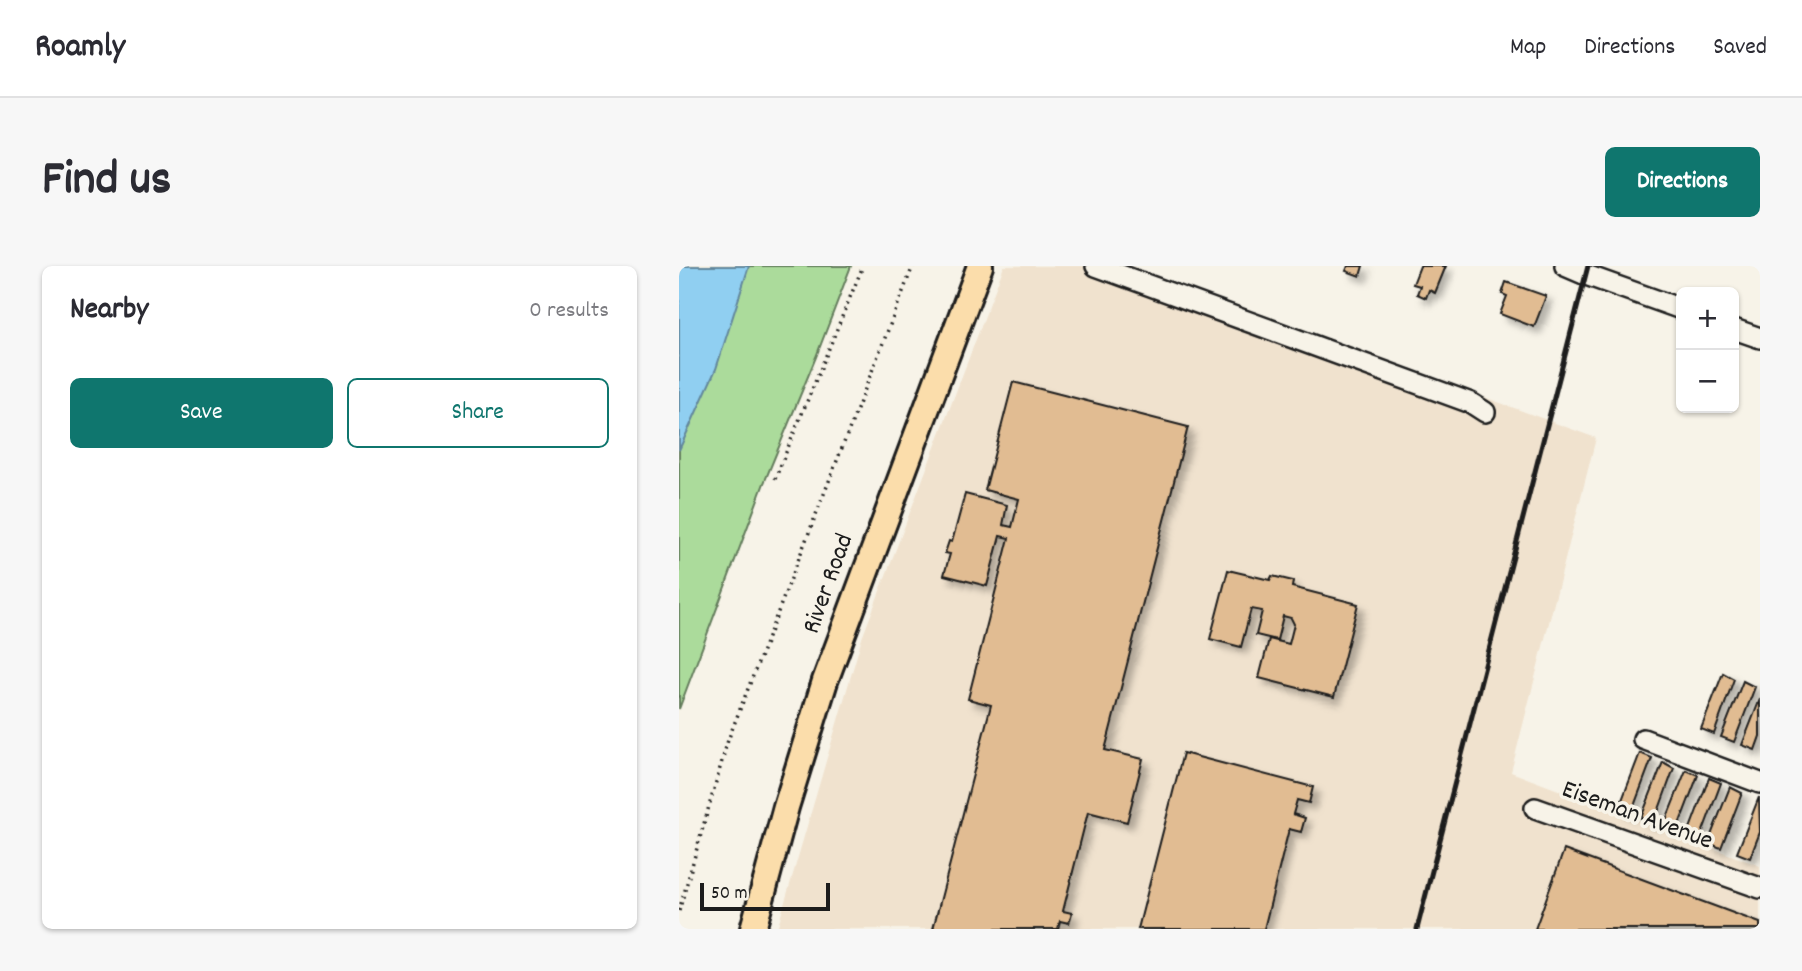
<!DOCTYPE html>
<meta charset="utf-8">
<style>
body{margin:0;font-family:Dekko,sans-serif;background:#f7f7f7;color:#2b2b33}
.controls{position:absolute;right:21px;top:21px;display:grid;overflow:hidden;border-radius:10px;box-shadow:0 2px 5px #0004}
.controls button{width:63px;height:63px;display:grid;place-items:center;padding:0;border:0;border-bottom:2px solid #e1e1e2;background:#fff;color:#2b2b33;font:35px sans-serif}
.scale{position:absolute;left:21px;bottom:18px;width:130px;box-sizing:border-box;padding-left:7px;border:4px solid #1c1c1c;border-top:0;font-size:19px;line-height:24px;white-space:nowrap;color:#1c1c1c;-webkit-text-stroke:5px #f7f3e8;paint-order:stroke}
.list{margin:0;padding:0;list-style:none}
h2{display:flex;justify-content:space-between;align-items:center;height:91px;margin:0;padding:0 28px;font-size:30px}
h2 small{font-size:23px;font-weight:400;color:#7c7c81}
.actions{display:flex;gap:14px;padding:21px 28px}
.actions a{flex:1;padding:16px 0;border:2px solid #0f766e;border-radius:10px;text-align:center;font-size:24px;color:#0f766e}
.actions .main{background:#0f766e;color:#fff}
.map{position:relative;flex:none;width:1081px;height:663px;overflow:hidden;border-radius:10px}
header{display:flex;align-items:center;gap:42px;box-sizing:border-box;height:98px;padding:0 35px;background:#fff;border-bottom:2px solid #e1e1e2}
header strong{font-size:33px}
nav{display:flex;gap:38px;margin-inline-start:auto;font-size:24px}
.intro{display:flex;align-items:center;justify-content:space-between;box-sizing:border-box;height:168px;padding:0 42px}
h1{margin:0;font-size:49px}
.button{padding:18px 32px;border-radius:10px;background:#0f766e;color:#fff;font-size:24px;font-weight:700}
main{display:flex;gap:42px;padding:0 42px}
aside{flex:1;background:#fff;border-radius:10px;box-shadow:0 2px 5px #0004}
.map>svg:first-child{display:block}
</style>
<header>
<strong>Roamly</strong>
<nav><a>Map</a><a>Directions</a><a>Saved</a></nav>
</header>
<div class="intro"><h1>Find us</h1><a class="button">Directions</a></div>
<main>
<aside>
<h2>Nearby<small>0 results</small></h2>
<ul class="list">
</ul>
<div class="actions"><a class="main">Save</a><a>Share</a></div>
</aside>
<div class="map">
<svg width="1081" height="663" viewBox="0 0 1081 663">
<defs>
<filter id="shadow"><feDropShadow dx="6" dy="6" stdDeviation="3.5" flood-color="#0004"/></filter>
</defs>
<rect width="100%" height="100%" fill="#f7f3e8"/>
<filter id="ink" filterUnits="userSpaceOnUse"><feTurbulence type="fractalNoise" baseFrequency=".0143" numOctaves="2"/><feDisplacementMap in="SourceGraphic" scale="14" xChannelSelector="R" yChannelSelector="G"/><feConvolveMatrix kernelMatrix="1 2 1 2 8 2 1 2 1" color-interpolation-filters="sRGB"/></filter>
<g filter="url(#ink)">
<path fill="#f0e2ce" d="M 325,0 L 447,0 L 917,172 L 832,506 L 1081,600 L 1081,663 L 98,663 L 183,372 Z"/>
<path fill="#abdb9b" stroke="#647c5c" stroke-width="2" d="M 54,0 L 172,0 L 137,91 L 85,217 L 0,443 L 0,115 Z"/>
<path fill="#90cff1" stroke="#62879c" stroke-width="2" d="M 0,0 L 70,0 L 37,103 L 0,184 Z"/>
<g fill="#e1bc92" stroke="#1c1c1c" stroke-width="2" filter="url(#shadow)">
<path d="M 669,0 L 684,0 L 681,10 L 667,5 Z"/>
<path d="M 741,0 L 767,0 L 756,27 L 750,24 L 747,32 L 738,28 L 741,20 L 734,18 Z"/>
<path d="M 827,16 L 867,30 L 855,61 L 821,48 L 828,30 L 823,28 Z"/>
<path d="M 334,116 L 509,161 L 426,484 L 464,493 L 448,556 L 409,546 L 384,645 L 393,647 L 390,657 L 381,655 L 379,663 L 254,663 L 312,439 L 289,433 L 330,272 L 321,270 L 308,320 L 265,309 L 271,288 L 266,287 L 270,275 L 273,276 L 286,228 L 328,239 L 324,259 L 333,261 L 340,233 L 306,224 Z"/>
<path d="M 549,304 L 591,314 L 593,310 L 614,315 L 613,321 L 679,338 L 655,431 L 580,412 L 590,373 L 610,378 L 615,358 L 612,352 L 604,350 L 598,374 L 577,369 L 583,345 L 572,343 L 562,381 L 531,373 Z"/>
<path d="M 1044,407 L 1055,413 L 1035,468 L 1022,463 Z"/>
<path d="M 1064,415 L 1076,421 L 1055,476 L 1042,471 Z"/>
<path d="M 1081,433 L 1081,470 L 1076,484 L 1063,479 Z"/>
<path d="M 504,487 L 634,521 L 630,537 L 618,534 L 614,548 L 626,552 L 622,566 L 610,563 L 585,663 L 459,663 Z"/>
<path d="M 961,487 L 973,492 L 952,548 L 940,542 Z"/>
<path d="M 984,496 L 995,502 L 975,557 L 962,552 Z"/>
<path d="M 1007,504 L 1019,509 L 998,564 L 985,559 Z"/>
<path d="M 1030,512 L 1042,517 L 1021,573 L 1009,568 Z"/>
<path d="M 1051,521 L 1063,527 L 1042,582 L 1029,577 Z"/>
<path d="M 1080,531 L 1081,566 L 1071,592 L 1058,587 Z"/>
<path d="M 885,584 L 1081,657 L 1081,663 L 856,663 Z"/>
</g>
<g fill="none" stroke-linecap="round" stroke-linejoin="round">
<g stroke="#1c1c1c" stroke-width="24">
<g id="minor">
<path d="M 417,0 L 792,137 L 806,146"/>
<path d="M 886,0 L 907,9 L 1002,43"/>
<path d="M 1055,63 L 1081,72"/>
<path d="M 964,473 L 1081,517"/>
<path d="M 856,542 L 1081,622"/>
</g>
</g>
<g stroke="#1c1c1c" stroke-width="30">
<path id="major" d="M 74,663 L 107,541 L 146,415 L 301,0"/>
</g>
<g stroke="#1c1c1c" stroke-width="3.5" stroke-dasharray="2 5" stroke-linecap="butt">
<path d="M 96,213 L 184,0"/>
<path d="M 0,645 L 49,474 L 234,0"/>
</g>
<use href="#minor" stroke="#f7f3e8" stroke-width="19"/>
<use href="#major" stroke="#fbddab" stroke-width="24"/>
<path stroke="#1c1c1c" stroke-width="5" d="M 738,663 L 909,0"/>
</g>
</g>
<g text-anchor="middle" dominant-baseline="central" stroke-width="7" stroke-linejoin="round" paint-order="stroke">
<g font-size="26" fill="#1c1c1c" stroke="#f7f3e8">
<text transform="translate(150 318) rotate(-70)">River Road</text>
<text transform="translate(958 550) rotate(20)">Eiseman Avenue</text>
</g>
</g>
</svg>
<div class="controls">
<button>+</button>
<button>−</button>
</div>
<div class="scale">50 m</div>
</div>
</main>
